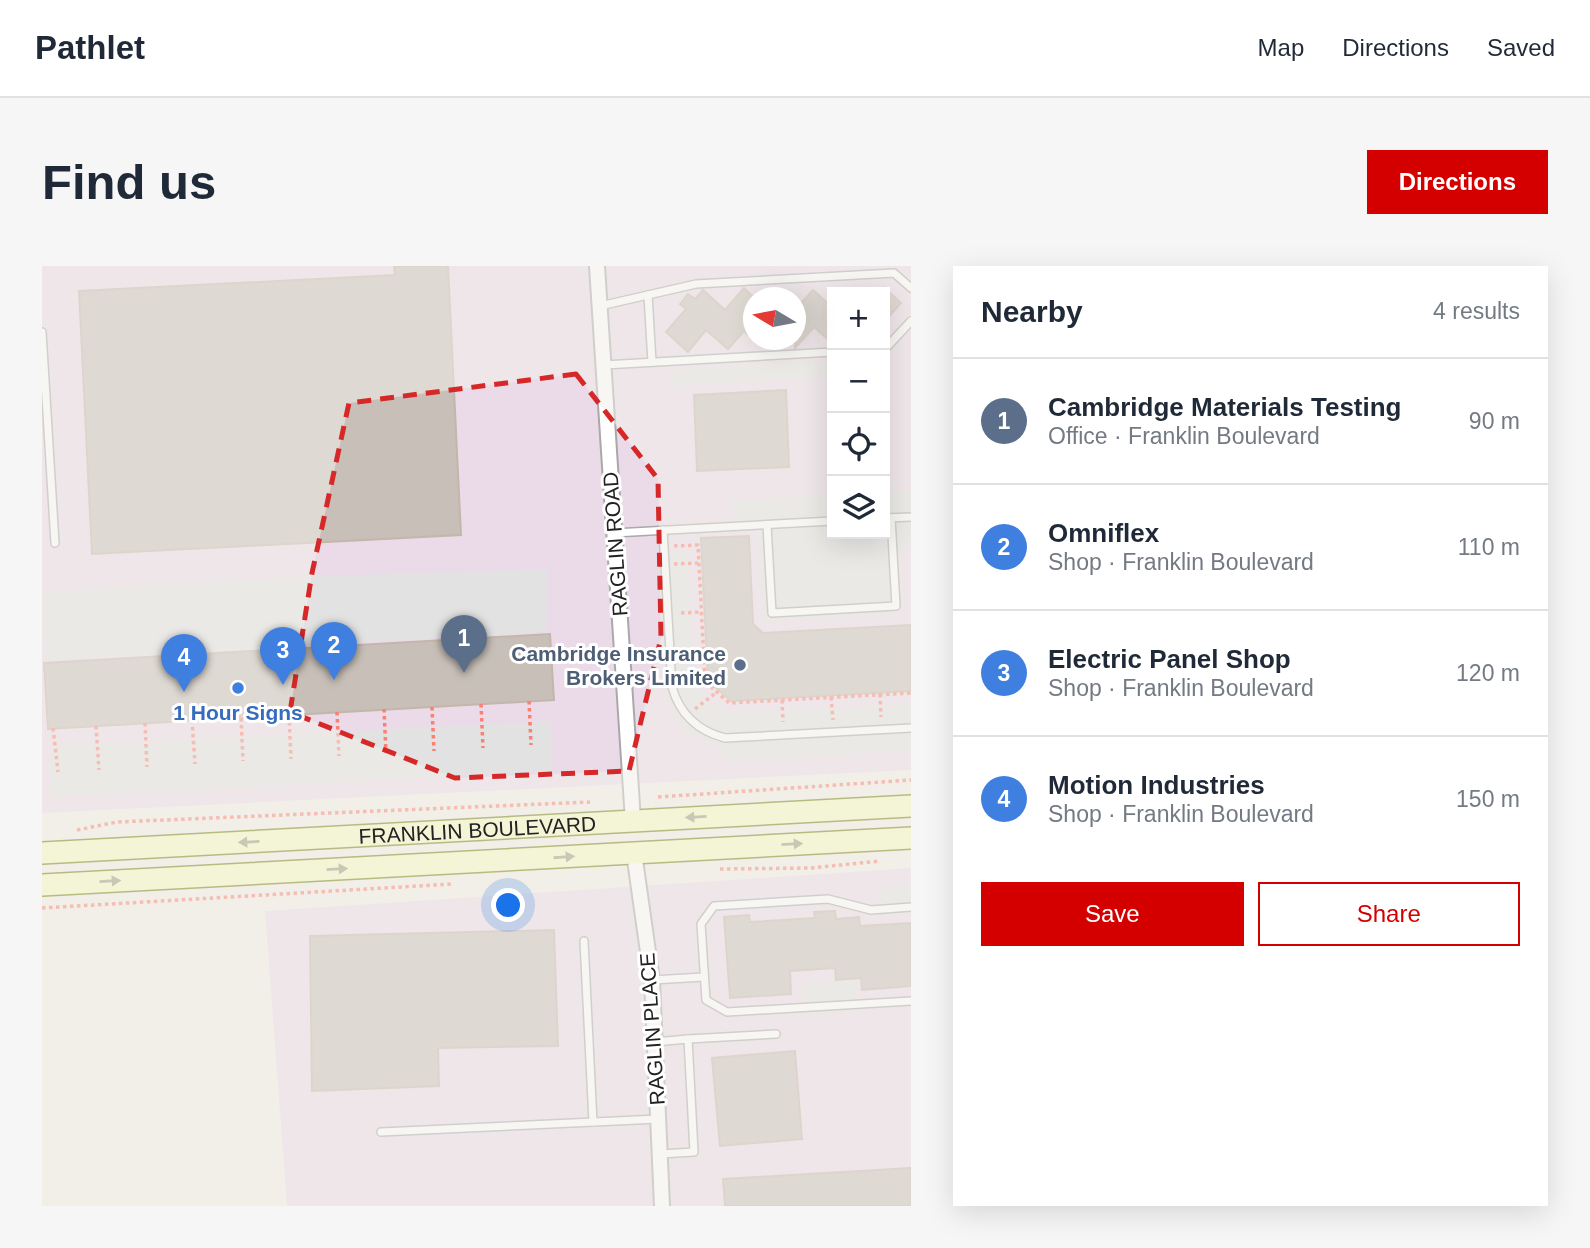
<!DOCTYPE html>
<meta charset="utf-8">
<style>
body{margin:0;font-family:Helvetica,sans-serif;background:#f6f6f7;color:#1f2937}
.controls{position:absolute;right:21px;top:21px;display:grid;overflow:hidden;border-radius:0px;box-shadow:0 7px 28px #0002}
.controls button{width:63px;height:63px;display:grid;place-items:center;padding:0;border:0;border-bottom:2px solid #e0e1e3;background:#fff;color:#1f2937;font:35px sans-serif}
.compass{position:absolute;left:701px;top:21px;width:63px;height:63px;border-radius:50%;background:#fff;box-shadow:0 7px 28px #0002;rotate:280deg}
.you{position:absolute;left:467px;top:640px;width:24px;height:24px;margin:-18px;border:5px solid #fff;border-radius:50%;background:#1a73e8;box-shadow:0 0 0 10px #1a73e833}
.badge{display:grid;place-items:center;width:46px;height:46px;border-radius:50%;background:#d40000;color:#fff;font-size:23px;font-weight:700}
.pin{position:absolute;translate:-50% -58px;filter:drop-shadow(0 2px 4px #0008)}
.pin::after{content:'';position:absolute;top:37px;width:24px;height:21px;background:inherit;clip-path:polygon(0 0,100% 0,50% 100%)}
.list{margin:0;padding:0;list-style:none}
h2{display:flex;justify-content:space-between;align-items:center;height:91px;margin:0;padding:0 28px;font-size:30px}
h2 small{font-size:23px;font-weight:400;color:#747a83}
.list li{display:grid;grid-template-columns:46px 1fr auto;gap:21px;align-items:center;box-sizing:border-box;height:126px;padding:0 28px;border-top:2px solid #e0e1e3}
.list b{display:block;font-size:26px;white-space:nowrap}
.list p{margin:0;font-size:23px;white-space:nowrap;color:#747a83}
.list em{font-size:23px;font-style:normal;color:#747a83}
.actions{display:flex;gap:14px;padding:21px 28px}
.actions a{flex:1;padding:16px 0;border:2px solid #d40000;border-radius:0px;text-align:center;font-size:24px;color:#d40000}
.actions .main{background:#d40000;color:#fff}
.icon{flex:none;width:38px;height:38px;fill:none;stroke:currentColor;stroke-width:2;stroke-linecap:round;stroke-linejoin:round}
.map{position:relative;flex:none;width:869px;height:940px;overflow:hidden;border-radius:0px}
header{display:flex;align-items:center;gap:42px;box-sizing:border-box;height:98px;padding:0 35px;background:#fff;border-bottom:2px solid #e0e1e3}
header strong{font-size:33px}
nav{display:flex;gap:38px;margin-inline-start:auto;font-size:24px}
.intro{display:flex;align-items:center;justify-content:space-between;box-sizing:border-box;height:168px;padding:0 42px}
h1{margin:0;font-size:49px}
.button{padding:18px 32px;border-radius:0px;background:#d40000;color:#fff;font-size:24px;font-weight:700}
main{display:flex;gap:42px;padding:0 42px}
aside{flex:1;background:#fff;border-radius:0px;box-shadow:0 7px 28px #0002}
.map>svg:first-child{display:block}
</style>
<header>
<strong>Pathlet</strong>
<nav><a>Map</a><a>Directions</a><a>Saved</a></nav>
</header>
<div class="intro"><h1>Find us</h1><a class="button">Directions</a></div>
<main>
<div class="map">
<svg width="869" height="940" viewBox="0 0 869 940">
<rect width="100%" height="100%" fill="#f2efe9"/>
<g fill="#ebdbe8" fill-rule="evenodd">
<path d="M 0,0 L 869,0 L 869,504 L 0,547 ZM 790,26 L 843,26 L 843,268 L 790,268 ZM 712,32 L 754,32 L 754,74 L 712,74 Z"/>
<path d="M 869,602 L 869,940 L 245,940 L 223,645 Z"/>
</g>
<g fill="#e2e2e2">
<path d="M 790,95 L 790,111 L 628,120 L 628,104 Z"/>
<path d="M 869,225 L 869,275 L 857,288 L 860,348 L 722,356 L 717,267 L 691,249 L 690,234 L 790,229 L 790,268 L 843,268 L 843,227 Z"/>
<path d="M 645,287 L 652,412 L 665,437 L 690,447 L 869,438 L 869,485 L 682,495 L 680,482 L 642,464 L 625,437 L 616,289 Z"/>
<path d="M 506,303 L 504,366 L 4,395 L 0,326 L 251,311 Z"/>
<path d="M 508,455 L 511,505 L 9,531 L 7,481 Z"/>
<path d="M 869,619 L 869,647 L 836,649 L 834,621 Z"/>
<path d="M 815,715 L 816,745 L 763,748 L 761,717 Z"/>
</g>
<g fill="#c7bfb8" stroke="#c4b6ab" stroke-width="2">
<path d="M 352,0 L 406,0 L 419,269 L 50,288 L 37,25 L 353,9 Z"/>
<path d="M 702,22 L 711,31 L 711,73 L 702,65 L 686,83 L 664,64 L 646,86 L 624,66 L 644,43 L 638,38 L 646,28 L 653,33 L 661,24 L 683,44 Z"/>
<path d="M 843,22 L 859,37 L 843,55 Z"/>
<path d="M 771,24 L 790,41 L 790,77 L 772,61 L 753,82 L 753,44 Z"/>
<path d="M 744,124 L 747,201 L 655,205 L 652,129 Z"/>
<path d="M 707,270 L 711,358 L 721,367 L 869,359 L 869,425 L 689,435 L 666,415 L 659,272 Z"/>
<path d="M 508,368 L 512,434 L 6,463 L 2,397 Z"/>
<path d="M 793,645 L 794,653 L 817,651 L 818,660 L 869,657 L 869,720 L 820,724 L 819,712 L 794,714 L 793,702 L 748,705 L 749,728 L 688,732 L 682,651 L 707,649 L 708,656 L 773,652 L 772,646 Z"/>
<path d="M 512,664 L 516,780 L 396,782 L 397,820 L 270,825 L 268,670 Z"/>
<path d="M 753,785 L 760,873 L 678,880 L 670,792 Z"/>
<path d="M 869,902 L 869,940 L 683,940 L 681,913 Z"/>
</g>
<g fill="none" stroke-linecap="round" stroke-linejoin="round">
<g stroke="#a9a9a9" stroke-width="10">
<g id="service">
<path d="M 606,29 L 610,96"/>
<path d="M 558,40 L 654,18 L 852,7 L 869,22"/>
<path d="M 0,66 L 13,277"/>
<path d="M 843,83 L 869,55"/>
<path d="M 562,99 L 790,86"/>
<path d="M 843,252 L 869,251"/>
<path d="M 725,259 L 730,347 L 854,340 L 849,252"/>
<path d="M 621,264 L 630,421 C 638,449 656,465 683,472 L 869,462"/>
<path d="M 572,267 L 790,255"/>
<path d="M 869,641 L 829,644 L 786,633 L 672,640 L 659,658 L 664,734 L 685,746 L 869,735"/>
<path d="M 542,675 L 551,856"/>
<path d="M 610,714 L 662,711"/>
<path d="M 646,773 L 734,768"/>
<path d="M 613,776 L 646,773 L 652,886 L 619,888"/>
<path d="M 339,866 L 616,853"/>
</g>
</g>
<g stroke="#a9a9a9" stroke-width="18">
<g id="minor">
<path d="M 555,0 L 591,555"/>
<path d="M 592,587 L 610,714 L 620,940"/>
</g>
</g>
<g stroke="#707d05" stroke-width="24">
<g id="secondary">
<path id="s1" d="M 0,587 L 869,540"/>
<path d="M 0,619 L 869,572"/>
</g>
</g>
<g stroke="#fa8072" stroke-width="3.5" stroke-dasharray="3.5 3.5" stroke-linecap="butt">
<path d="M 632,280 L 656,279 L 663,415 L 687,437 L 869,427"/>
<path d="M 632,298 L 656,297"/>
<path d="M 639,347 L 659,346"/>
<path d="M 838,428 L 839,451"/>
<path d="M 789,431 L 791,454"/>
<path d="M 740,434 L 741,456"/>
<path d="M 487,435 L 489,479"/>
<path d="M 439,438 L 441,482"/>
<path d="M 390,441 L 392,485"/>
<path d="M 342,443 L 344,487"/>
<path d="M 653,443 L 675,426"/>
<path d="M 295,446 L 297,490"/>
<path d="M 247,449 L 249,493"/>
<path d="M 199,452 L 201,495"/>
<path d="M 150,454 L 153,498"/>
<path d="M 103,457 L 105,501"/>
<path d="M 54,460 L 57,504"/>
<path d="M 11,462 L 16,506"/>
<path d="M 616,531 L 869,514"/>
<path d="M 35,564 L 75,556 L 548,536"/>
<path d="M 678,603 L 769,602 L 838,595"/>
<path d="M 0,642 L 410,618"/>
</g>
<use href="#service" stroke="#fff" stroke-width="7"/>
<use href="#minor" stroke="#fff" stroke-width="14"/>
<use href="#secondary" stroke="#f7fabf" stroke-width="21"/>
</g>
<defs><path id="oneway-solid" d="M-6-.8H1V-3.2L6.5 0L1 3.2V.8H-6Z" transform="scale(1.75)"/></defs>
<g fill="#979978">
<use href="#oneway-solid" transform="translate(654 551) rotate(177)"/>
<use href="#oneway-solid" transform="translate(207 576) rotate(177)"/>
<use href="#oneway-solid" transform="translate(750 578) rotate(-3)"/>
<use href="#oneway-solid" transform="translate(522 591) rotate(-4)"/>
<use href="#oneway-solid" transform="translate(295 603) rotate(-3)"/>
<use href="#oneway-solid" transform="translate(68 615) rotate(-3)"/>
</g>
<path d="M0 0H869V940H0ZM 534,108 L 616,213 L 619,372 L 587,505 L 413,512 L 248,446 L 270,307 L 307,137 Z" fill="#f2efe9" fill-opacity=".55" fill-rule="evenodd"/>
<path fill="none" stroke="#d62828" stroke-width="5" stroke-dasharray="14 9" stroke-linejoin="round" d="M 534,108 L 616,213 L 619,372 L 587,505 L 413,512 L 248,446 L 270,307 L 307,137 Z"/>
<circle fill="#5c6f8a" stroke="#fff" stroke-width="2.5" cx="698" cy="399" r="7"/>
<circle fill="#3f7fe0" stroke="#fff" stroke-width="2.5" cx="196" cy="422" r="7"/>
<g text-anchor="middle" dominant-baseline="central" stroke-width="6" stroke-linejoin="round" paint-order="stroke">
<g font-size="21" fill="#222" stroke="#fff">
<text transform="translate(573 278) rotate(-94)">RAGLIN ROAD</text>
<text stroke="none"><textPath href="#s1" startOffset="436">FRANKLIN BOULEVARD</textPath></text>
<text transform="translate(610 763) rotate(-94)">RAGLIN PLACE</text>
</g>
<g font-size="21" font-weight="bold" fill="#4e5e75" stroke="#fff" text-anchor="end">
<text x="684" y="387">Cambridge Insurance<tspan x="684" dy="24">Brokers Limited</tspan></text>
</g>
<g font-size="21" font-weight="bold" fill="#366cbe" stroke="#fff">
<text x="196" y="446">1 Hour Signs</text>
</g>
</g>
</svg>
<div class="controls">
<button>+</button>
<button>−</button>
<button><svg class="icon" aria-label="locate" viewBox="0 0 24 24"><circle cx="12" cy="12" r="6"/><path d="M12 2v4M12 18v4M2 12h4M18 12h4"/></svg></button>
<button><svg class="icon" aria-label="layers" viewBox="0 0 24 24"><path d="M12 4l9 5-9 5-9-5zM3 14l9 5 9-5"/></svg></button>
</div>
<svg class="compass" viewBox="-18 -18 36 36"><path d="M0-13l5 13h-10z" fill="#e53935"/><path d="M0 13l5-13h-10z" fill="#747a83"/></svg>
<div class="you"></div>
<div class="pin badge" style="left:422px;top:407px;background:#5c6f8a">1</div>
<div class="pin badge" style="left:292px;top:414px;background:#3f7fe0">2</div>
<div class="pin badge" style="left:241px;top:419px;background:#3f7fe0">3</div>
<div class="pin badge" style="left:142px;top:426px;background:#3f7fe0">4</div>
</div>
<aside>
<h2>Nearby<small>4 results</small></h2>
<ul class="list">
<li><span class="badge" style="background:#5c6f8a">1</span><div><b>Cambridge Materials Testing</b><p>Office · Franklin Boulevard</p></div><em>90 m</em></li>
<li><span class="badge" style="background:#3f7fe0">2</span><div><b>Omniflex</b><p>Shop · Franklin Boulevard</p></div><em>110 m</em></li>
<li><span class="badge" style="background:#3f7fe0">3</span><div><b>Electric Panel Shop</b><p>Shop · Franklin Boulevard</p></div><em>120 m</em></li>
<li><span class="badge" style="background:#3f7fe0">4</span><div><b>Motion Industries</b><p>Shop · Franklin Boulevard</p></div><em>150 m</em></li>
</ul>
<div class="actions"><a class="main">Save</a><a>Share</a></div>
</aside>
</main>
